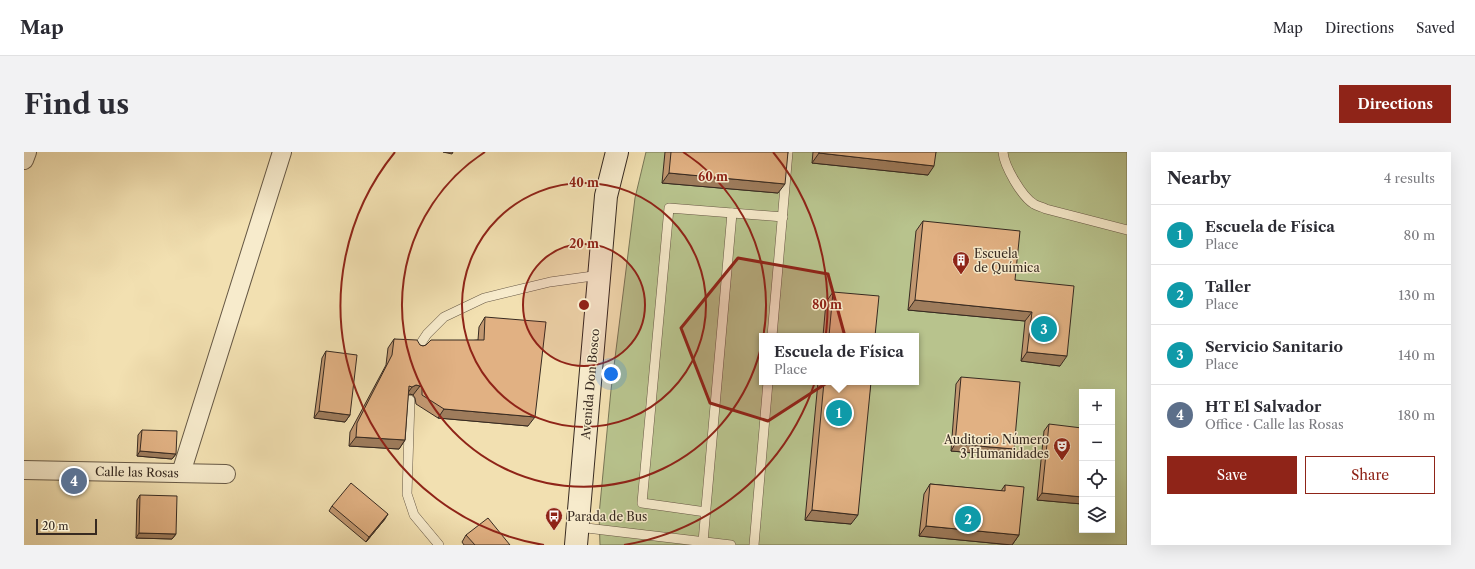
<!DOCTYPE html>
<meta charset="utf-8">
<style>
body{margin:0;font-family:"Libre Caslon Text",serif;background:#f2f2f3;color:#2b2b33}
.controls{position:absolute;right:12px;bottom:12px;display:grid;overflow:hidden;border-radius:0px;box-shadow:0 4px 16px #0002}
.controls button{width:36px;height:36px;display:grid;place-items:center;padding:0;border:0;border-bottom:1px solid #e1e1e2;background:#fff;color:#2b2b33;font:20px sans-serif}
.scale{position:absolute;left:12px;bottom:10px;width:61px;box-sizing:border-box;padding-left:4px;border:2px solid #372a21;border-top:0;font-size:11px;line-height:14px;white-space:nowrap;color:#372a21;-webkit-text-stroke:3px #f7ebcc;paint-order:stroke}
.you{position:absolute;left:587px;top:222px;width:14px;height:14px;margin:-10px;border:3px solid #fff;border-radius:50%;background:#1a73e8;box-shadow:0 0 0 6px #1a73e833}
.badge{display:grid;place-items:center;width:26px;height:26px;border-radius:50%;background:#8f2418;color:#fff;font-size:13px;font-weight:700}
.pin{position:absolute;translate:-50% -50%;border:2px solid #fff;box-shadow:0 1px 4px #0006}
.popup{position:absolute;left:735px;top:181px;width:160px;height:52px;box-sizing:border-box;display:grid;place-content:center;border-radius:0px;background:#fff;filter:drop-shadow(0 1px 3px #0005);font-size:13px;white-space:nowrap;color:#7c7c81}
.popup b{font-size:15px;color:#2b2b33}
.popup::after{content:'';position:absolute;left:50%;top:100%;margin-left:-8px;border:8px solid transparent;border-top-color:#fff}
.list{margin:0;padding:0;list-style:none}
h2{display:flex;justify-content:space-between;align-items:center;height:52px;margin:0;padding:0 16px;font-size:17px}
h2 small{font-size:13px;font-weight:400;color:#7c7c81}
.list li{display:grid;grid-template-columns:26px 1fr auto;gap:12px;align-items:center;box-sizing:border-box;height:60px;padding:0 16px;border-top:1px solid #e1e1e2}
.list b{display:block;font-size:15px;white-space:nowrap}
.list p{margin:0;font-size:13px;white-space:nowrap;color:#7c7c81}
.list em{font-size:13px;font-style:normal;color:#7c7c81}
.actions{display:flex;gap:8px;padding:12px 16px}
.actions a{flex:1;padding:9px 0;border:1px solid #8f2418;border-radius:0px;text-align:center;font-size:14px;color:#8f2418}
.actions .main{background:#8f2418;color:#fff}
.icon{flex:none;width:22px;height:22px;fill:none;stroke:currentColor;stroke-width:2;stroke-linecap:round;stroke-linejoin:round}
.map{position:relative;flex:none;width:1103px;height:393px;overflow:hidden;border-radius:0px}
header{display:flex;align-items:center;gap:24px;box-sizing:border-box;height:56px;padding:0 20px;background:#fff;border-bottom:1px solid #e1e1e2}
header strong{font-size:19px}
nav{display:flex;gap:22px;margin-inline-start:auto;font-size:14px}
.intro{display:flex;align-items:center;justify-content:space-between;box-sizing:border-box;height:96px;padding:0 24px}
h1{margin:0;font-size:28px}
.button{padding:10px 18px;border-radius:0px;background:#8f2418;color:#fff;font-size:14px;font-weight:700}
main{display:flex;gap:24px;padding:0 24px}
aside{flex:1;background:#fff;border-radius:0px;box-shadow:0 4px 16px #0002}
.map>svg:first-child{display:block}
</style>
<header>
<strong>Map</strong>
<nav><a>Map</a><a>Directions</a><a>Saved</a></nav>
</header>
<div class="intro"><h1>Find us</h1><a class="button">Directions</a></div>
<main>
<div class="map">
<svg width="1103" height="393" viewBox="0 0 1103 393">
<rect width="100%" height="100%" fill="#f2e0b1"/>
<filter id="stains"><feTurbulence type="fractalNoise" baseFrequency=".005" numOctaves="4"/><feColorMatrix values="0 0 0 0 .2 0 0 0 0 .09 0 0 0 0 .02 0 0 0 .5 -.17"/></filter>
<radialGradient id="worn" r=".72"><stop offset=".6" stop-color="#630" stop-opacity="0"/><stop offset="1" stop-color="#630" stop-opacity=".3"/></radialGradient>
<path fill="#b8c38d" stroke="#787657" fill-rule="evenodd" d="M 622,0 L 1103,0 L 1103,393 L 576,393 L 575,363 L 587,238 L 611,46 ZM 738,184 L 892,184 L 892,230 L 738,230 ZM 1058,240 L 1088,240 L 1088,378 L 1058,378 Z"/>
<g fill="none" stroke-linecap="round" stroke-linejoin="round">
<g stroke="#665845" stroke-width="10">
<g id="lane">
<path d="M 979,0 C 980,14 998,45 1010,52 C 1013,54 1018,55 1022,57 L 1103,78"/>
<path d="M 748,184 L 764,0"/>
<path d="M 393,197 L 403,182 L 420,165 L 460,146 L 526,130 L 576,123"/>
<path d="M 386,248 L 383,342 L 390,363 L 415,393"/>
<path d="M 682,360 L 618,351 L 645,56 L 759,65"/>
<path d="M 554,375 L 707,393"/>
<path d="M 679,390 L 708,61"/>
<path d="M 730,393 L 744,230"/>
</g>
</g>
<g stroke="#665845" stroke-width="20">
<g id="street">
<path d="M 0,8 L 3,0"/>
<path d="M 0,318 L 202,322"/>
<path d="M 157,321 L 258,0"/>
</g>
</g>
<g stroke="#372a21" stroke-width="24">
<path id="secondary" d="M 552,393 L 582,44 L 593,0"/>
</g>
<use href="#lane" stroke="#f7ebcc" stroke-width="9"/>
<use href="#street" stroke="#f7ebcc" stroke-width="18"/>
<use href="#secondary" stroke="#f7ebcc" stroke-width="22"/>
</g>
<g fill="#c29871" stroke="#372a21">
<path d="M 641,0 L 764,0 L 754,41 L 638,31 Z"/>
<path d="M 789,0 L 912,0 L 904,23 L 788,11 Z"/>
<path d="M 899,69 L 991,128 L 1036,214 L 997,209 L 1001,169 L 884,158 L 892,79 Z"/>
<path d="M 809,140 L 851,184 L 799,184 L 802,150 Z"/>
<path d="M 461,165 L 504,274 L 414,266 L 392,252 L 391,246 L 389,243 L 386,242 L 384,243 L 381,288 L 375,297 L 325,294 L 326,280 L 362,213 L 364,196 L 370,187 L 399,194 L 454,188 L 455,175 Z"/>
<path d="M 302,199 L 326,263 L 321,270 L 290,266 L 298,206 Z"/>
<path d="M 937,225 L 990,297 L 985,304 L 927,299 L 932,232 Z"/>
<path d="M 794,230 L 847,230 L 827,372 L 781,368 Z"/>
<path d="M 1025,272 L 1058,352 L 1013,348 L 1020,279 Z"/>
<path d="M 118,278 L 152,302 L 148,307 L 113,304 L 114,283 Z"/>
<path d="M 906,332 L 977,339 L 981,333 L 995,383 L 988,393 L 895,384 L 900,342 Z"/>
<path d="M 116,343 L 152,382 L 148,387 L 112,386 L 113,348 Z"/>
<path d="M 308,354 L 361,367 L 342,390 L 305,359 Z"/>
<path d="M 442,383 L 486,393 L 440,393 L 438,390 Z"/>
</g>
<g fill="#9e7c5c" stroke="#372a21">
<path d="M 419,0 L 429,0 L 428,2 Z"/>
<path d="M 795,1 L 910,14 L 904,23 L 788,11 Z"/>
<path d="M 645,21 L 761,32 L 754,41 L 638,31 Z"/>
<path d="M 891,148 L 1008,160 L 1001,169 L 884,158 Z"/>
<path d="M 1003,200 L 1043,204 L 1036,214 L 997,209 Z"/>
<path d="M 392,233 L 396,234 L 389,243 L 386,242 L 381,245 L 388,235 Z"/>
<path d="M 420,257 L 511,265 L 504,274 L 414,266 Z"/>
<path d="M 295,259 L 326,263 L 321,270 L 290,266 Z"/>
<path d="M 332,285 L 381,288 L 375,297 L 325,294 Z"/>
<path d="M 931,292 L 990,297 L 985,304 L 927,299 Z"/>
<path d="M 116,299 L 152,302 L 148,307 L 113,304 Z"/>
<path d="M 1018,341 L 1058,345 L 1058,352 L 1013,348 Z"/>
<path d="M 788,358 L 834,363 L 827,372 L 781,368 Z"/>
<path d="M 364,362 L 361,367 L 342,390 L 345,385 Z"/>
<path d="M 902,374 L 995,383 L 988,393 L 895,384 Z"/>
<path d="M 115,381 L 152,382 L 148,387 L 112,386 Z"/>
</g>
<g fill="#e1b183" stroke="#372a21">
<path d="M 647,0 L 764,0 L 761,32 L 645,21 Z"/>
<path d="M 795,0 L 912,0 L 910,14 L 795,1 Z"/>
<path d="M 899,69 L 996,79 L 991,128 L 1050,134 L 1043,204 L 1003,200 L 1008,160 L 891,148 Z"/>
<path d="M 809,140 L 855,144 L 851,184 L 805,184 Z"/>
<path d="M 461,165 L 522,170 L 511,265 L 420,257 L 398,243 L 398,236 L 396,234 L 392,233 L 388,235 L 385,234 L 381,288 L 332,285 L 333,271 L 368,203 L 370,187 L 393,188 L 396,193 L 399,194 L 402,193 L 407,188 L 460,188 Z"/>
<path d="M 302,199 L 333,203 L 326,263 L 295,259 Z"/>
<path d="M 937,225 L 996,230 L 990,297 L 931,292 Z"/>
<path d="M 800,230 L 847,230 L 834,363 L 788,358 Z"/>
<path d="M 1025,272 L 1058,276 L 1058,345 L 1018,341 Z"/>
<path d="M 118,278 L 153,279 L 152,302 L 116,299 Z"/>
<path d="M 327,331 L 364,362 L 345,385 L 308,354 Z"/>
<path d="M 906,332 L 981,339 L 981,333 L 1000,335 L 995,383 L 902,374 Z"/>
<path d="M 116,343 L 153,344 L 152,382 L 115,381 Z"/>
<path d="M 464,366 L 486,393 L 451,393 L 442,383 Z"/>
</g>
<path fill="#8f2418" fill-opacity="0.2" stroke="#8f2418" stroke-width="3" stroke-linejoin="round" d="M 714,106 L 804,122 L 829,214 L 744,269 L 686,251 L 657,176 Z"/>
<circle cx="560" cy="153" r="61" fill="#8f2418" fill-opacity=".12"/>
<g fill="none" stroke="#8f2418" stroke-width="2">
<circle cx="560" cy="153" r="61"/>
<circle cx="560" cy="153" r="122"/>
<path d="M659 0A182 182 0 1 1 461 0"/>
<path d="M520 393A243 243 0 0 1 371 0M749 0A243 243 0 0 1 600 393"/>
</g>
<defs>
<g id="building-pin" transform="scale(0.9)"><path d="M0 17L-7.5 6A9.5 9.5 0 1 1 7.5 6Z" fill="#8f2418" stroke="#f7ebcc"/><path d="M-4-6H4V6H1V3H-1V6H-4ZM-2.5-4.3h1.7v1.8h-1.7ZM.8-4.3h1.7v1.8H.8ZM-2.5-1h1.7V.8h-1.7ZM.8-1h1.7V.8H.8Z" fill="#fff"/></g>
<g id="theatre-pin" transform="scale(0.9)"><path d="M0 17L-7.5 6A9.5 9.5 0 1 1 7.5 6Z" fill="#8f2418" stroke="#f7ebcc"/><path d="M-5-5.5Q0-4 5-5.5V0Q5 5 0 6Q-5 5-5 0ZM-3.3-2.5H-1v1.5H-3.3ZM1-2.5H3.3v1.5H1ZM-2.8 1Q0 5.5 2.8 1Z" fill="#fff"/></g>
<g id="bus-pin" transform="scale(0.9)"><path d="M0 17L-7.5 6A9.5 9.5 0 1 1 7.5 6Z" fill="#8f2418" stroke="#f7ebcc"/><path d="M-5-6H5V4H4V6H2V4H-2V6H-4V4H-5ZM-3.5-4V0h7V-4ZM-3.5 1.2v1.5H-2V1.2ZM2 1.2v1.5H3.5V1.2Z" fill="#fff"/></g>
</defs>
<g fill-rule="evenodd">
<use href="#building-pin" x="937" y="108"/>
<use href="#theatre-pin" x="1038" y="294"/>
<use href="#bus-pin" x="530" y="364"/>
</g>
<g text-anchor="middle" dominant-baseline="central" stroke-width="3" stroke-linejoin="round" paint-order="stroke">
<g font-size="12" fill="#372a21" stroke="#f7ebcc" text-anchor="start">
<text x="950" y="101">Escuela<tspan x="950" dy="14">de Química</tspan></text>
<text x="1025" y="287" text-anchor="end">Auditorio Número<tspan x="1025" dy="14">3 Humanidades</tspan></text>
<text x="543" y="364">Parada de Bus</text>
</g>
<g font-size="12" fill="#372a21" stroke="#f7ebcc">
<text transform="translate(566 232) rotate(-85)">Avenida Don Bosco</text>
<text transform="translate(113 320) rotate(1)">Calle las Rosas</text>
</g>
</g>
<circle cx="560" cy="153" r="6" fill="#8f2418" stroke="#f7ebcc" stroke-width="2"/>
<g font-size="12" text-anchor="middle" font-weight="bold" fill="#8f2418" stroke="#f7ebcc" stroke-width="3" stroke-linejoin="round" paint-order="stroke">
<text x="689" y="29">60 m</text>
<text x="560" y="35">40 m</text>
<text x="560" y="96">20 m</text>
<text x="803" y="157">80 m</text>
</g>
<rect width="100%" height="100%" filter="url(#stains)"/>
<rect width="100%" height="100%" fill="url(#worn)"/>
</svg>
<div class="controls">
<button>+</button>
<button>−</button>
<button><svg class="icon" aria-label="locate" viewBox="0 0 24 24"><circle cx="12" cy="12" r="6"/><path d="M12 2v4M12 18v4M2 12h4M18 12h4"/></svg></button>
<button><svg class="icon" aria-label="layers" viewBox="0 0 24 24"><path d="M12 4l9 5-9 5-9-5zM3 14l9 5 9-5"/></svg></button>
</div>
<div class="scale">20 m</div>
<div class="you"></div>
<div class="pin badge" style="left:815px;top:261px;background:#0f9aa8">1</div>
<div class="popup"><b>Escuela de Física</b>Place</div>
<div class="pin badge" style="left:944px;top:367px;background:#0f9aa8">2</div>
<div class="pin badge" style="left:1020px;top:177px;background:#0f9aa8">3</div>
<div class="pin badge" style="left:50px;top:329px;background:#5c6f8a">4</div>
</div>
<aside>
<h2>Nearby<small>4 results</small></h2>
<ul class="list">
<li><span class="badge" style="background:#0f9aa8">1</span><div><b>Escuela de Física</b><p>Place</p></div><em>80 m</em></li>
<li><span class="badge" style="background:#0f9aa8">2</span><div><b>Taller</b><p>Place</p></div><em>130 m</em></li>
<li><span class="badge" style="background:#0f9aa8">3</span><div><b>Servicio Sanitario</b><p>Place</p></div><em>140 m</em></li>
<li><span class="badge" style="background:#5c6f8a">4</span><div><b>HT El Salvador</b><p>Office · Calle las Rosas</p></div><em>180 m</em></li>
</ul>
<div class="actions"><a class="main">Save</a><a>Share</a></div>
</aside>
</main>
